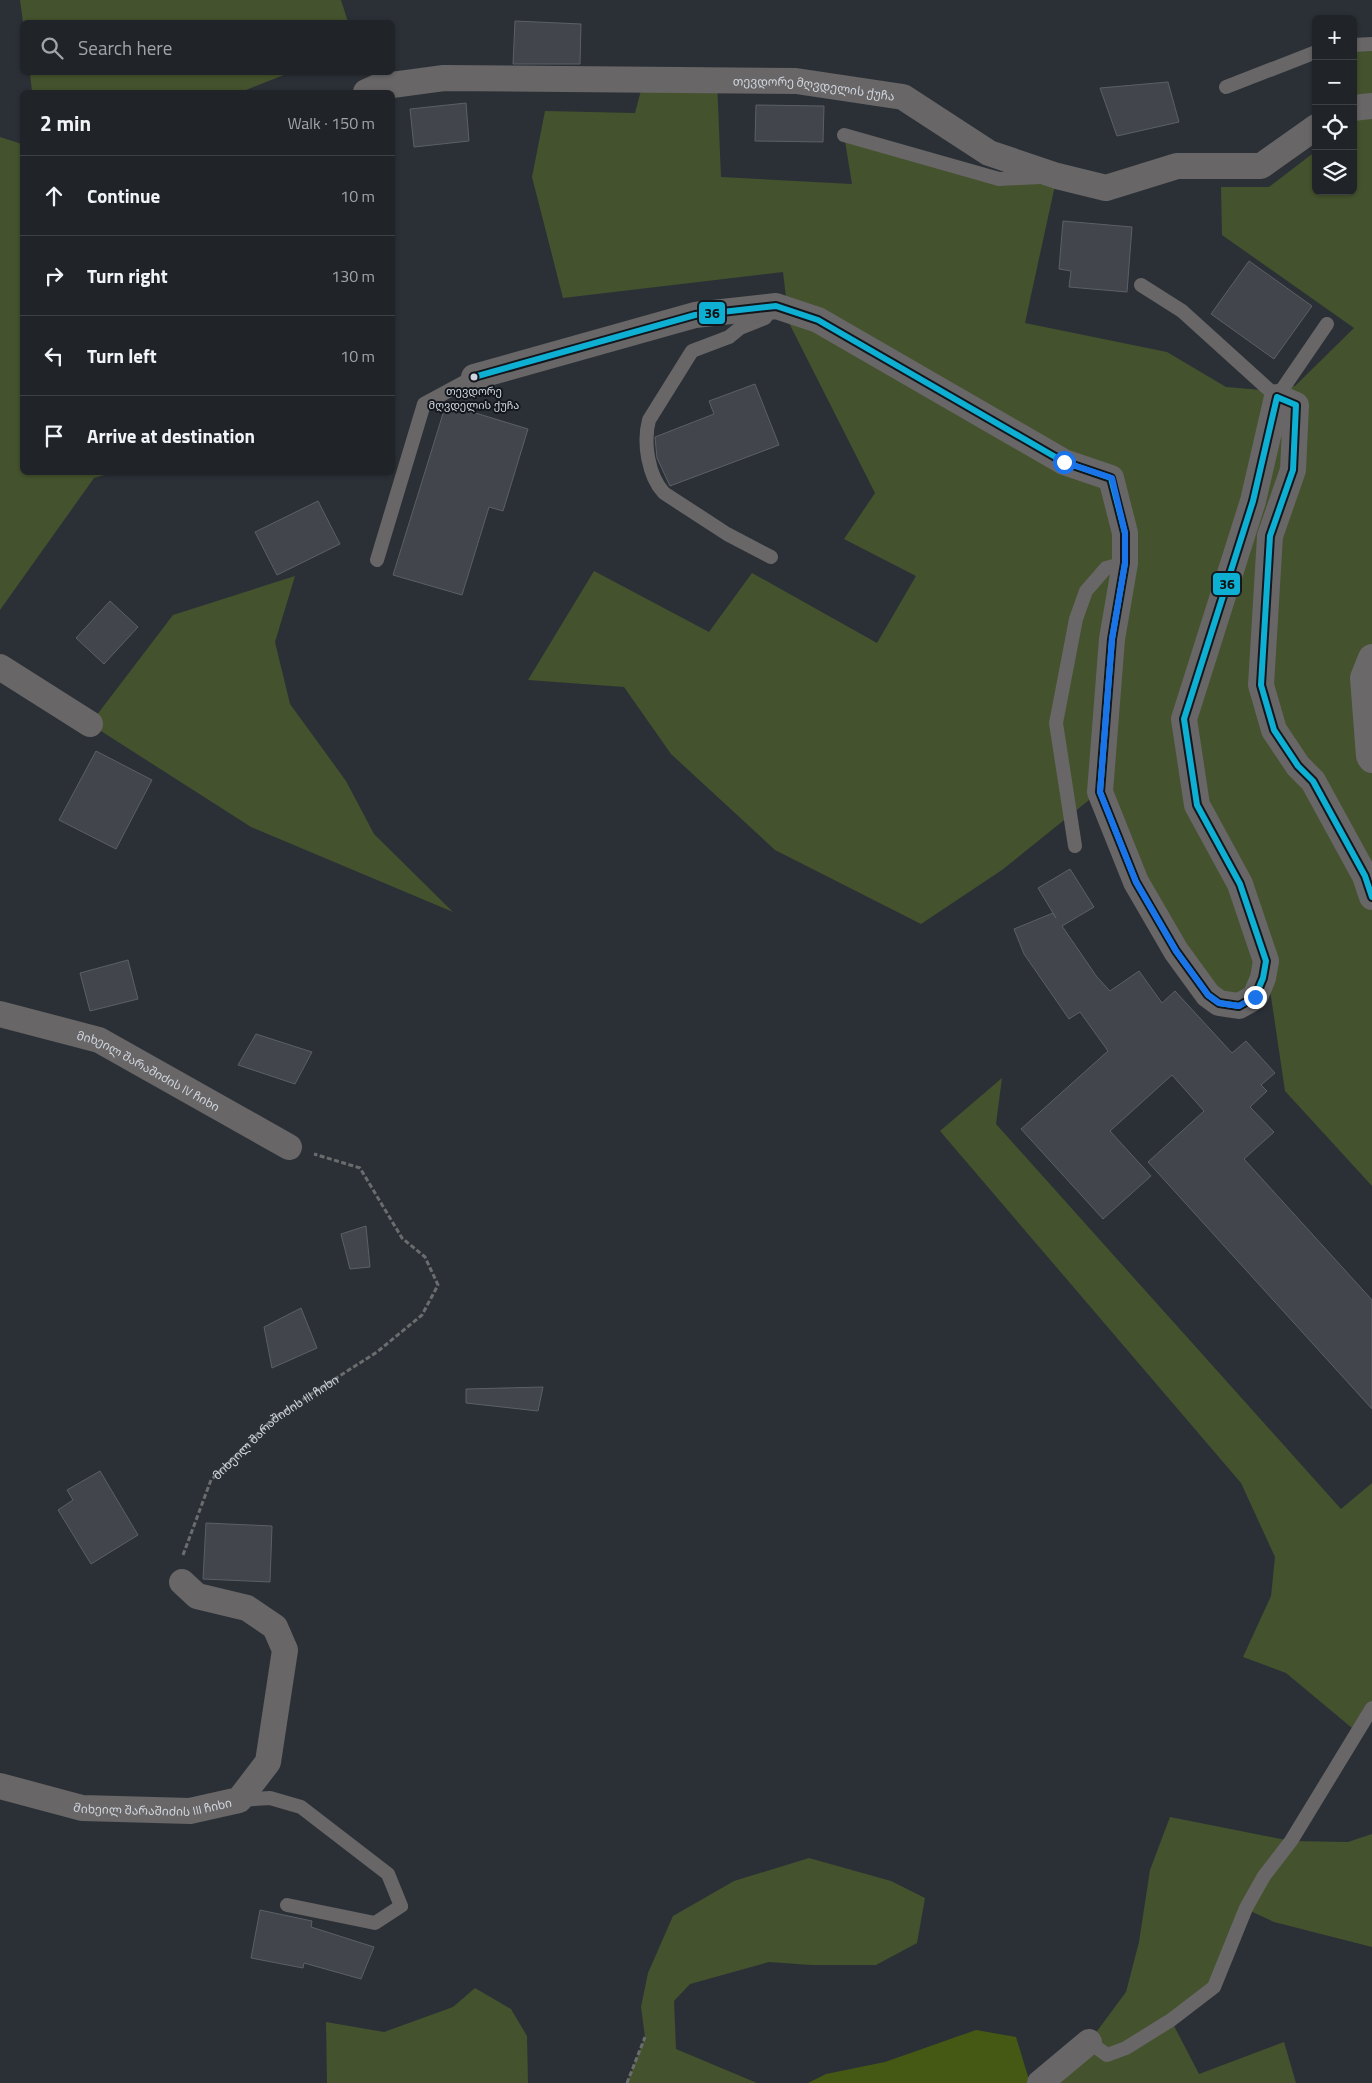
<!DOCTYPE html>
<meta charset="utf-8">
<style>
body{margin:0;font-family:"Titillium Web","Noto Sans Georgian",sans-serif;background:#282c31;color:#f1f3f6}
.controls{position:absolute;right:15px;top:15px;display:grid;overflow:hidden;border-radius:8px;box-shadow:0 1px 4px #0004}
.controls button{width:45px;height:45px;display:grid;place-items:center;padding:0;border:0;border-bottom:1px solid #3d4146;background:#202429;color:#f1f3f6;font:25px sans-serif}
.stop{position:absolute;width:15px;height:15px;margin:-11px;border:4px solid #1a73e8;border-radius:50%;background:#fff}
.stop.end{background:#1a73e8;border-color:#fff;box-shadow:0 1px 5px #0008}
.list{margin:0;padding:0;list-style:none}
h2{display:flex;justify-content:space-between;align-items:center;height:65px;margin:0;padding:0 20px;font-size:21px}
h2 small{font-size:16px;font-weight:400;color:#a2a4a8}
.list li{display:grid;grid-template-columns:32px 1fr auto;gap:15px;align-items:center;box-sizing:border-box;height:80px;padding:0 20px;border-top:1px solid #3d4146}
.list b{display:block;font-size:19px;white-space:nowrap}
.list em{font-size:16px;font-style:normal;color:#a2a4a8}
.icon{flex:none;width:28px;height:28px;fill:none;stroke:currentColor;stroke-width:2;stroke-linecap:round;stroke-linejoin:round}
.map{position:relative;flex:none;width:1372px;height:2083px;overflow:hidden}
.search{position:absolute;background:#202429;box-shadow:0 1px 4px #0004;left:20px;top:20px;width:375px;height:55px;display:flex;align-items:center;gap:12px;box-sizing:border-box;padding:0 18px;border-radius:8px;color:#a2a4a8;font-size:19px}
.panel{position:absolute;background:#202429;box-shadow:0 1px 4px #0004;left:20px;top:90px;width:375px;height:385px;border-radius:8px}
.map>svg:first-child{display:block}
</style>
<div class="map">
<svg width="1372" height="2083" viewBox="0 0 1372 2083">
<rect width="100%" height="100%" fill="#2b3037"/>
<g fill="#44522d">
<path d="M 20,0 L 341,0 L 348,22 L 23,22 Z"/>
<path d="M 1372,44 L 1372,1186 L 1285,1091 L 1266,963 L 1263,978 L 1219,1003 L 1099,792 L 1002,870 L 921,924 L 775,850 L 671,754 L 624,687 L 528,680 L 594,571 L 709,632 L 752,573 L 877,643 L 916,576 L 844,539 L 875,493 L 789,323 L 783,272 L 563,298 L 532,177 L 545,111 L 635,113 L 644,79 L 717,80 L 721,177 L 852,184 L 844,135 L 999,179 L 1057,176 L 1025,323 L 1167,352 L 1226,387 L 1262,390 L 1295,386 L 1354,328 L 1222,235 L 1221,187 L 1269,187 L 1316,151 L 1316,191 L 1353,191 L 1353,45 Z"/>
<path d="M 30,73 L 30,72 L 289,73 L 241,92 L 32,92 Z"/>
<path d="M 0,137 L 22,144 L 22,472 L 111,473 L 94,478 L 0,610 Z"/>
<path d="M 295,576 L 275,642 L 290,704 L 346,781 L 374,834 L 453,912 L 251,827 L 90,724 L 173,615 Z"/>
<path d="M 1002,1078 L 996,1124 L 1341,1509 L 1372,1483 L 1372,1708 L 1358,1733 L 1286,1673 L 1243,1657 L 1271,1596 L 1275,1557 L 1241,1483 L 940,1131 Z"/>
<path d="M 1170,1817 L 1291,1841 L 1348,1842 L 1372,1834 L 1372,1947 L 1274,1922 L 1246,1909 L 1214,1987 L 1171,2020 L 1199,2074 L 1284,2042 L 1296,2083 L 1040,2083 L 1089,2042 L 1126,1992 L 1139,1942 L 1150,1870 Z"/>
<path d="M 809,1858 L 891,1881 L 925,1898 L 917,1943 L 876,1965 L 811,1965 L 769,1962 L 690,1984 L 674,2001 L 676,2049 L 757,2083 L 627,2083 L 645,2037 L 641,2007 L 648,1973 L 673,1916 L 734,1881 Z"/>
<path d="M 475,1988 L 511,2009 L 527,2036 L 528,2083 L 327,2083 L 326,2022 L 384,2032 L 453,2007 Z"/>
</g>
<path fill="#455914" d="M 976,2030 L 1016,2037 L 1030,2083 L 808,2083 L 826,2074 L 885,2062 Z"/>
<g fill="#42464c" stroke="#5b5f66">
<path d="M 515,21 L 581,24 L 580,64 L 513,64 Z"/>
<path d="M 1168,82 L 1179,122 L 1117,136 L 1100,88 Z"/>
<path d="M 466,103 L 469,141 L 414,147 L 410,109 Z"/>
<path d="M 756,105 L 824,106 L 823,142 L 755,141 Z"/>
<path d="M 1063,221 L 1132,227 L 1127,292 L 1069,287 L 1071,271 L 1059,269 Z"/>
<path d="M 1249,261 L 1312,306 L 1274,359 L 1211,314 Z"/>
<path d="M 755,384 L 779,445 L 670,486 L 657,458 L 655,437 L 714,414 L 709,401 Z"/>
<path d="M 446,404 L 528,429 L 503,511 L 489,507 L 462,595 L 393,575 Z"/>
<path d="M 318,501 L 340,544 L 277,575 L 255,532 Z"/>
<path d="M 110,601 L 138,627 L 104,664 L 76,638 Z"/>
<path d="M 96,751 L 152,780 L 116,849 L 59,820 Z"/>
<path d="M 1070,869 L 1094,907 L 1062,926 L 1097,977 L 1110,991 L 1139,971 L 1162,1003 L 1175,991 L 1232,1053 L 1246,1041 L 1275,1073 L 1261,1085 L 1267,1091 L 1250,1107 L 1274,1132 L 1244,1159 L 1372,1300 L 1372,1409 L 1148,1162 L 1204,1111 L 1172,1075 L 1110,1131 L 1151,1176 L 1103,1219 L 1021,1129 L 1108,1051 L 1080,1012 L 1069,1019 L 1024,954 L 1014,929 L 1053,913 L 1056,918 L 1038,888 Z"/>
<path d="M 128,960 L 138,999 L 90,1011 L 80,973 Z"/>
<path d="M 256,1034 L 312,1052 L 295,1084 L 238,1065 Z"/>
<path d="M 366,1226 L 370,1267 L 350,1269 L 341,1234 Z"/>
<path d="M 301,1308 L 317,1348 L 272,1368 L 264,1327 Z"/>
<path d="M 543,1387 L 538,1411 L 466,1403 L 466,1389 Z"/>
<path d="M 100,1471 L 138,1535 L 91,1564 L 58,1510 L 73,1500 L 67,1490 Z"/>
<path d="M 206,1523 L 272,1526 L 270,1582 L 203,1579 Z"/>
<path d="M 260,1910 L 312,1921 L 311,1927 L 374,1947 L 361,1979 L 304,1963 L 303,1968 L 251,1958 Z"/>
</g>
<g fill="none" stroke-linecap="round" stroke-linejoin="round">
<g stroke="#6b6c6d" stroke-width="3" stroke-dasharray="5 2.5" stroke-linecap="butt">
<path id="s1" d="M 183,1555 L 211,1480 L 274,1418 L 377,1352 L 422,1315 L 438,1285 L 425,1257 L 402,1238 L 360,1168 L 314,1154"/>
<path d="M 627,2083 L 645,2037"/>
</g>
<g stroke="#686666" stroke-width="14">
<path d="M 1353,45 L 1372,44"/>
<path d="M 1226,87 L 1316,52"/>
<path d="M 844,135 L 999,179 L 1040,177"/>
<path d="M 1141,285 L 1182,311 L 1277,397 L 1327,324"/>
<path d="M 770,311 L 765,318 L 740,328 L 729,337 L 692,351 L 649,420 C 643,442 648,476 664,493 L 727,534 L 771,557"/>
<path d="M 377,560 L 424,404 L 474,377"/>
<path d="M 1075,846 L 1056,723 L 1076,619 L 1086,591 L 1106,568 L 1125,563"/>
<path d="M 239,1800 L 270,1798 L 301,1807 L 388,1874 L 401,1906 L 375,1923 L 287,1905"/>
<path d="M 1089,2042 L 1107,2055 L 1126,2048 L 1171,2020 L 1214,1987 L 1246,1908 L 1264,1876 L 1291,1841 L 1372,1708"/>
</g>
<g stroke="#686666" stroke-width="26">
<path id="s2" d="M 366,92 L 377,87 L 444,78 L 796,81 L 903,97 L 989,153 L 1057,176 L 1106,188 L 1177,166 L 1261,166 L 1316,127"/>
<path d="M 1353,108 L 1372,106"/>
<path d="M 474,377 L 695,315 L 776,306 L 818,320 L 1064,462 L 1111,478 L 1125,533 L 1125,563 L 1112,639 L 1100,792 L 1136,882 L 1176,951 L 1208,995 L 1219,1003 L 1239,1006 L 1255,997 L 1263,978 L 1266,961 L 1240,884 L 1197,805 L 1184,719 L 1253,501 L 1277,397 L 1296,405 L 1293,470 L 1270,536 L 1261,685 L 1274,730 L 1298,766 L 1313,781 L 1365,876 L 1372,897"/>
<path d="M 0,667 L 90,724"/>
<path id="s3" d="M 0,1014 L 99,1040 L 289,1147"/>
<path id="s4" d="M 0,1786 L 82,1808 L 190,1811 L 239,1800 L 268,1762 L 285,1650 L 275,1627 L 247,1608 L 197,1596 L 182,1582"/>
<path d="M 1040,2083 L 1089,2042"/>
</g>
<path stroke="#6a6869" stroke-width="28" d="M 1372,658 L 1364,678 L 1370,756 L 1372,759"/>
<g stroke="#13171d" stroke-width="10">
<path id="bus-1" d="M 474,377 L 695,315 L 776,306 L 818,320 L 1064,462 L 1111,478 L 1125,533 L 1125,563 L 1112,639 L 1100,792 L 1136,882 L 1176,951 L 1208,995 L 1219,1003 L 1239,1006 L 1255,997 L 1263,978 L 1266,961 L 1240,884 L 1197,805 L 1184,719 L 1253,501 L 1277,397 L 1296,405 L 1293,470 L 1270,536 L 1261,685 L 1274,730 L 1298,766 L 1313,781 L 1365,876 L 1372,897"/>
</g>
<use href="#bus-1" stroke="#0dafd3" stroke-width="6"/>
</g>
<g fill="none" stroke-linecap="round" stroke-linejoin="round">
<path stroke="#1a73e8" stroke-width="6" d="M 1064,462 L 1112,478 L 1125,533 L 1125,563 L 1112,639 L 1100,792 L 1136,882 L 1176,951 L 1208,995 L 1219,1003 L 1239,1006 L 1255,997"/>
</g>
<circle fill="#d0d6df" stroke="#13171d" stroke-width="2" cx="474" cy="377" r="4.5"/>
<g text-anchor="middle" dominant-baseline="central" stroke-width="4" stroke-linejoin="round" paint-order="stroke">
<g font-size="11" fill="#d0d6df" stroke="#13171d">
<text x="474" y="391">თევდორე<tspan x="474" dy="14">მღვდელის ქუჩა</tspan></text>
</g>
<g font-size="12" fill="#d0d6df" stroke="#13171d">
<text stroke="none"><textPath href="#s2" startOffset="450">თევდორე მღვდელის ქუჩა</textPath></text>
<text stroke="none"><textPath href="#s3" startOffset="160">მიხეილ შარაშიძის IV ჩიხი</textPath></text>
<text stroke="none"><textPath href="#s1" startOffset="164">მიხეილ შარაშიძის III ჩიხი</textPath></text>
<text stroke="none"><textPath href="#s4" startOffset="156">მიხეილ შარაშიძის III ჩიხი</textPath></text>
</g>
</g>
<g stroke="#13171d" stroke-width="2">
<rect x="698" y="301" width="28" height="24" rx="5" fill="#0dafd3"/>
<rect x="1212" y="572" width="29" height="24" rx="5" fill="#0dafd3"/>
</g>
<g font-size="14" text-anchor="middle" font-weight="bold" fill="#111">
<text x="712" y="318">36</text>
<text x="1227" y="589">36</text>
</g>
</svg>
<div class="controls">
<button>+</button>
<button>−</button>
<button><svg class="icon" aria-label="locate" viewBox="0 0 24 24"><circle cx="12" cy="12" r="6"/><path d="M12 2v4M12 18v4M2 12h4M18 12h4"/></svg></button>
<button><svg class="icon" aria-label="layers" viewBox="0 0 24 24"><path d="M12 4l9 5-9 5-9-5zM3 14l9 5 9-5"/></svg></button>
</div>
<div class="stop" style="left:1064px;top:462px"></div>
<div class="stop end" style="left:1255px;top:997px"></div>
<div class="search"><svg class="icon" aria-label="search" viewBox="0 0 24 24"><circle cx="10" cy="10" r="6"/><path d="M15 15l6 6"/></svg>Search here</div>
<section class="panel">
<h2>2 min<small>Walk · 150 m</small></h2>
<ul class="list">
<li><svg class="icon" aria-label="ahead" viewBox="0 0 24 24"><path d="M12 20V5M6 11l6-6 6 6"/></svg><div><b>Continue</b></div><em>10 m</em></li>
<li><svg class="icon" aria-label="right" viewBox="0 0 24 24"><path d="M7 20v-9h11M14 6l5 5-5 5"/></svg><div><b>Turn right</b></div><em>130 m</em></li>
<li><svg class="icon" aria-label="left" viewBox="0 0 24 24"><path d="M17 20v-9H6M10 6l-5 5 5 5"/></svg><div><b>Turn left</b></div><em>10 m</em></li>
<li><svg class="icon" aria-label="arrive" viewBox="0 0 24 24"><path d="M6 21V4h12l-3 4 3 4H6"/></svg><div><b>Arrive at destination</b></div></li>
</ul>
</section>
</div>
